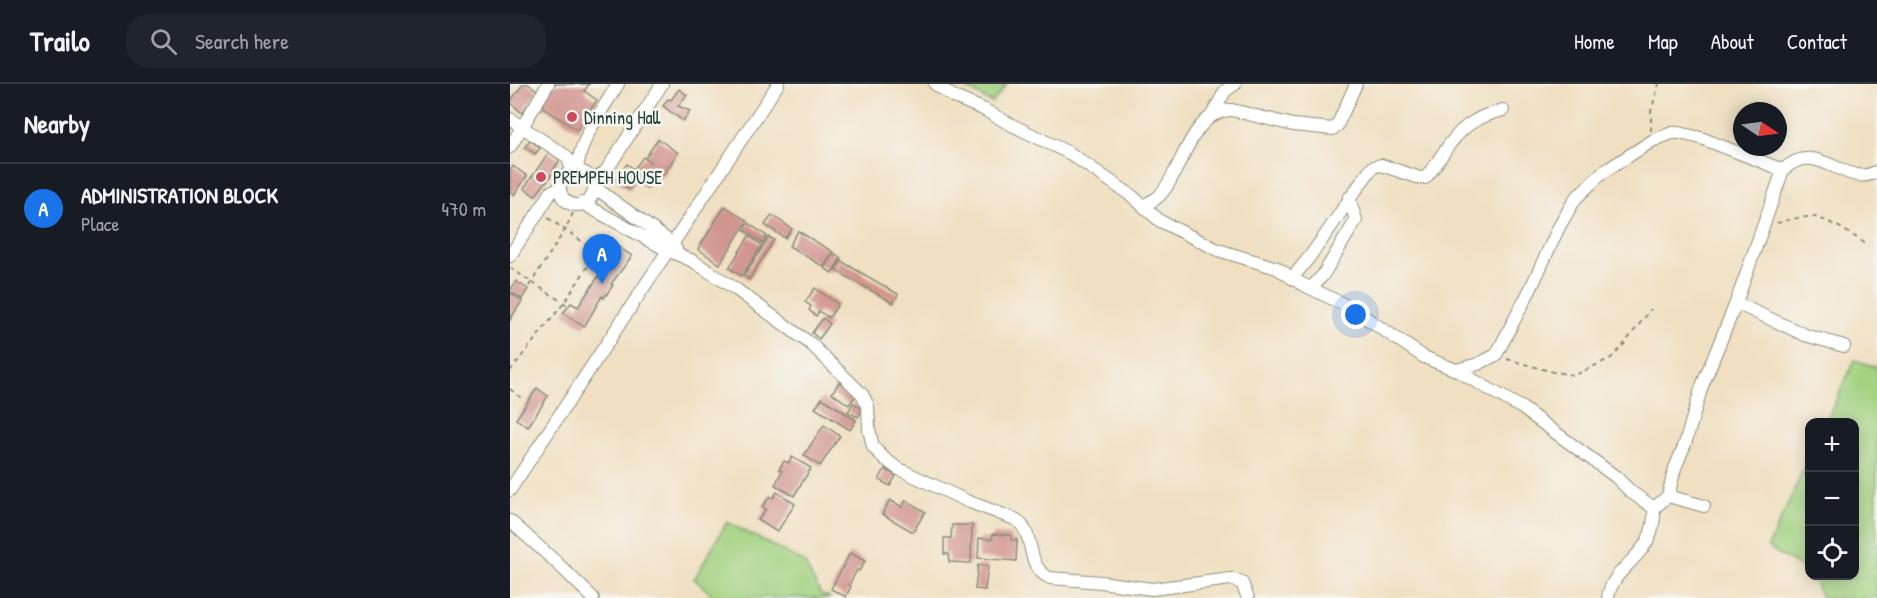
<!DOCTYPE html>
<meta charset="utf-8">
<style>
body{margin:0;font-family:"Patrick Hand",sans-serif;background:#20242c;color:#f1f3f6}
.controls{position:absolute;right:18px;bottom:18px;display:grid;overflow:hidden;border-radius:12px;box-shadow:0 3px 15px #0003}
.controls button{width:54px;height:54px;display:grid;place-items:center;padding:0;border:0;border-bottom:2px solid #363941;background:#171b24;color:#f1f3f6;font:30px sans-serif}
.compass{position:absolute;left:1223px;top:18px;width:54px;height:54px;border-radius:50%;background:#171b24;box-shadow:0 3px 15px #0003;rotate:103deg}
.you{position:absolute;left:846px;top:231px;width:21px;height:21px;margin:-15px;border:4px solid #fff;border-radius:50%;background:#1a73e8;box-shadow:0 0 0 9px #1a73e833}
.badge{display:grid;place-items:center;width:39px;height:39px;border-radius:50%;background:#1a73e8;color:#fff;font-size:20px;font-weight:700}
.pin{position:absolute;translate:-50% -50px;filter:drop-shadow(0 2px 3px #0008)}
.pin::after{content:'';position:absolute;top:32px;width:21px;height:18px;background:inherit;clip-path:polygon(0 0,100% 0,50% 100%)}
.list{margin:0;padding:0;list-style:none}
h2{display:flex;justify-content:space-between;align-items:center;height:78px;margin:0;padding:0 24px;font-size:26px}
h2 small{font-size:20px;font-weight:400;color:#9ea1a6}
.list li{display:grid;grid-template-columns:39px 1fr auto;gap:18px;align-items:center;box-sizing:border-box;height:90px;padding:0 24px;border-top:2px solid #363941}
.list b{display:block;font-size:22px;white-space:nowrap}
.list p{margin:0;font-size:20px;white-space:nowrap;color:#9ea1a6}
.list em{font-size:20px;font-style:normal;color:#9ea1a6}
.icon{flex:none;width:33px;height:33px;fill:none;stroke:currentColor;stroke-width:2;stroke-linecap:round;stroke-linejoin:round}
.map{position:relative;flex:none;width:1367px;height:514px;overflow:hidden}
header{display:flex;align-items:center;gap:36px;box-sizing:border-box;height:84px;padding:0 30px;background:#171b24;border-bottom:2px solid #363941}
header strong{font-size:28px}
nav{display:flex;gap:33px;margin-inline-start:auto;font-size:21px}
.search{width:420px;height:54px;background:#20242c;display:flex;align-items:center;gap:15px;box-sizing:border-box;padding:0 21px;border-radius:24px;color:#9ea1a6;font-size:22px}
main{display:flex}
aside{flex:1;background:#171b24}
.map>svg:first-child{display:block}
</style>
<header>
<strong>Trailo</strong>
<div class="search"><svg class="icon" aria-label="search" viewBox="0 0 24 24"><circle cx="10" cy="10" r="6"/><path d="M15 15l6 6"/></svg>Search here</div>
<nav><a>Home</a><a>Map</a><a>About</a><a>Contact</a></nav>
</header>
<main>
<aside>
<h2>Nearby<small></small></h2>
<ul class="list">
<li><span class="badge">A</span><div><b>ADMINISTRATION BLOCK</b><p>Place</p></div><em>470 m</em></li>
</ul>
</aside>
<div class="map">
<svg width="1367" height="514" viewBox="0 0 1367 514">
<rect width="100%" height="100%" fill="#f6f6f2"/>
<filter id="ink" filterUnits="userSpaceOnUse"><feTurbulence type="fractalNoise" baseFrequency=".0167" numOctaves="2"/><feDisplacementMap in="SourceGraphic" scale="12" xChannelSelector="R" yChannelSelector="G"/><feConvolveMatrix kernelMatrix="1 2 1 2 8 2 1 2 1" color-interpolation-filters="sRGB"/></filter>
<filter id="wash" filterUnits="userSpaceOnUse"><feTurbulence type="fractalNoise" baseFrequency=".008" numOctaves="4" result="noise"/><feDisplacementMap in="SourceGraphic" scale="24" xChannelSelector="R" yChannelSelector="G"/><feGaussianBlur stdDeviation="1.35" result="paint"/><feColorMatrix in="noise" values="0 0 0 0 0 0 0 0 0 0 0 0 0 0 0 0 0 1.4 0 .05"/><feComposite in="paint" operator="in"/></filter>
<g filter="url(#wash)">
<rect width="100%" height="100%" fill="#f0dfc0"/>
<g fill="#a3d280" stroke="#61885a" stroke-width="1.5">
<path d="M 450,0 L 497,0 L 482,19 Z"/>
<path d="M 1345,276 L 1367,283 L 1367,514 L 1312,514 L 1303,492 L 1344,492 L 1344,338 L 1316,338 Z"/>
<path d="M 1299,374 L 1300,489 L 1299,489 L 1258,463 Z"/>
<path d="M 217,438 L 294,478 L 311,510 L 321,514 L 206,514 L 184,495 Z"/>
</g>
<g id="blocks">
<g fill="#d2948e">
<path d="M 13,0 L 18,0 L 28,7 L 12,29 L 0,18 Z"/>
<path d="M 41,0 L 79,0 L 74,7 L 87,16 L 67,46 L 28,20 Z"/>
<path d="M 169,5 L 177,11 L 168,22 L 180,27 L 173,37 L 153,22 L 158,15 L 161,16 Z"/>
<path d="M 148,55 L 168,69 L 154,90 L 149,94 L 145,92 L 142,96 L 133,89 L 131,91 L 141,98 L 136,104 L 126,96 L 119,106 L 106,96 L 117,80 L 124,85 L 133,73 L 141,79 L 135,74 Z"/>
<path d="M 20,56 L 30,64 L 25,70 L 15,63 Z"/>
<path d="M 39,68 L 50,76 L 43,86 L 45,86 L 25,112 L 14,104 Z"/>
<path d="M 3,82 L 17,92 L 4,111 L 0,108 L 0,87 Z"/>
<path d="M 215,122 L 237,137 L 210,180 L 188,165 Z"/>
<path d="M 262,131 L 282,145 L 275,154 L 255,141 Z"/>
<path d="M 238,139 L 257,152 L 253,159 L 234,146 Z"/>
<path d="M 288,147 L 323,168 L 314,183 L 279,162 Z"/>
<path d="M 239,152 L 252,161 L 232,192 L 219,184 Z"/>
<path d="M 259,153 L 264,156 L 239,196 L 234,192 Z"/>
<path d="M 101,158 L 122,172 L 101,200 L 103,201 L 94,214 L 92,212 L 74,243 L 53,229 L 61,219 L 68,223 L 100,175 L 93,170 Z"/>
<path d="M 323,169 L 331,174 L 322,189 L 314,184 Z"/>
<path d="M 331,177 L 388,210 L 383,219 L 325,186 Z"/>
<path d="M 6,197 L 18,205 L 12,215 L 0,207 Z"/>
<path d="M 305,204 L 328,220 L 319,234 L 309,227 L 306,232 L 299,226 L 301,222 L 295,218 Z"/>
<path d="M 0,209 L 12,217 L 0,236 Z"/>
<path d="M 313,234 L 320,240 L 309,255 L 302,249 Z"/>
<path d="M 329,298 L 347,310 L 339,321 L 322,309 Z"/>
<path d="M 27,304 L 38,312 L 18,343 L 6,335 Z"/>
<path d="M 312,314 L 346,336 L 340,346 L 305,324 Z"/>
<path d="M 343,319 L 352,325 L 348,333 L 338,328 Z"/>
<path d="M 314,341 L 330,352 L 310,382 L 294,371 Z"/>
<path d="M 282,373 L 301,384 L 284,412 L 265,401 L 272,387 L 269,385 L 274,377 L 278,379 Z"/>
<path d="M 375,385 L 386,392 L 380,402 L 369,396 Z"/>
<path d="M 267,408 L 285,420 L 267,448 L 248,436 L 256,425 L 252,423 L 260,412 L 263,414 Z"/>
<path d="M 380,416 L 392,423 L 396,416 L 415,428 L 403,448 L 372,430 Z"/>
<path d="M 442,441 L 462,441 L 461,479 L 439,478 L 439,470 L 434,470 L 434,454 L 441,454 Z"/>
<path d="M 483,450 L 501,451 L 501,456 L 507,456 L 506,477 L 468,474 L 469,454 L 482,455 Z"/>
<path d="M 340,469 L 355,477 L 349,487 L 347,486 L 339,501 L 341,502 L 336,513 L 321,505 Z"/>
<path d="M 468,481 L 478,482 L 475,506 L 465,505 Z"/>
</g>
</g>
</g>
<g filter="url(#ink)">
<use href="#blocks" fill-opacity="0" stroke="#888e7a" stroke-width="1.5"/>
<g fill="none" stroke-linecap="round" stroke-linejoin="round">
<g stroke="#888e7a" stroke-width="14">
<g id="minor">
<path d="M 425,0 L 444,13 L 473,25 L 496,38 L 561,70 L 622,112 L 650,137 L 708,166 L 767,184 L 790,199 L 841,224 L 914,273 L 946,286 L 1012,324 L 1106,393 L 1121,408 L 1144,424"/>
<path d="M 702,31 L 715,7 L 725,0"/>
<path d="M 0,35 L 56,72 L 59,77 L 62,88"/>
<path d="M 0,63 L 38,0"/>
<path d="M 67,87 C 69,55 92,27 108,0"/>
<circle cx="67" cy="104" r="17"/>
<path d="M 83,98 L 96,87 L 152,0"/>
<path d="M 84,103 L 162,159 L 166,165"/>
<path d="M 72,119 L 157,166 L 183,177 L 227,206 L 301,260 L 352,310 L 358,322 L 359,345 L 363,363 L 375,375 L 387,384 L 457,417 L 507,436 C 527,453 514,482 540,494 L 591,498 L 642,505 L 721,495 L 732,499 L 738,514"/>
<path d="M 633,122 C 638,119 645,116 649,112 C 671,91 681,25 722,26 L 783,41 L 823,45 L 827,42 L 846,0"/>
<path d="M 0,172 L 42,107 L 50,105"/>
<path d="M 782,194 C 814,159 834,119 863,83 L 871,81 L 910,94 L 915,94 C 922,87 927,78 932,71 C 949,45 962,34 993,26"/>
<path d="M 801,204 L 813,191 L 846,136 L 839,114"/>
<path d="M 1226,219 L 1295,251 L 1334,262"/>
<path d="M 946,286 L 968,280 L 986,271 L 1021,204 L 1049,143 L 1065,115 L 1092,89 L 1142,57 L 1162,49 L 1169,49 L 1191,54 L 1273,86 C 1308,52 1336,107 1367,87"/>
<path d="M 0,406 L 268,0"/>
<path d="M 1158,412 L 1165,384 L 1175,360 L 1192,302 L 1226,219 L 1273,86"/>
<path d="M 1144,424 L 1158,412 L 1194,422"/>
<path d="M 0,437 L 46,478 L 83,514"/>
<path d="M 1098,514 C 1102,479 1147,474 1144,424"/>
</g>
</g>
<g stroke="#888e7a" stroke-width="2" stroke-dasharray="4.5 4.5" stroke-linecap="butt">
<path d="M 1141,47 L 1141,27 L 1149,0"/>
<path d="M 38,134 L 96,174"/>
<path d="M 1267,139 C 1278,136 1292,132 1304,133 C 1318,135 1347,153 1358,162"/>
<path d="M 0,184 L 57,221"/>
<path d="M 19,202 L 55,146 L 64,127"/>
<path d="M 997,275 L 1043,288 L 1065,291 L 1101,274 L 1111,264 L 1141,225"/>
<path d="M 0,287 L 54,219 L 100,148"/>
<path d="M 0,305 L 14,316"/>
</g>
<use href="#minor" stroke="#fff" stroke-width="12"/>
</g>
</g>
<g fill="#d1495b" stroke="#f6f6f2" stroke-width="2">
<circle cx="62" cy="33" r="6"/>
<circle cx="31" cy="93" r="6"/>
</g>
<g text-anchor="middle" dominant-baseline="central" stroke-width="5" stroke-linejoin="round" paint-order="stroke">
<g font-size="18" fill="#1f3d34" stroke="#f6f6f2" text-anchor="start">
<text x="74" y="33">Dinning Hall</text>
<text x="43" y="93">PREMPEH HOUSE</text>
</g>
</g>
</svg>
<div class="controls">
<button>+</button>
<button>−</button>
<button><svg class="icon" aria-label="locate" viewBox="0 0 24 24"><circle cx="12" cy="12" r="6"/><path d="M12 2v4M12 18v4M2 12h4M18 12h4"/></svg></button>
</div>
<svg class="compass" viewBox="-18 -18 36 36"><path d="M0-13l5 13h-10z" fill="#e53935"/><path d="M0 13l5-13h-10z" fill="#9ea1a6"/></svg>
<div class="you"></div>
<div class="pin badge" style="left:92px;top:200px">A</div>
</div>
</main>
